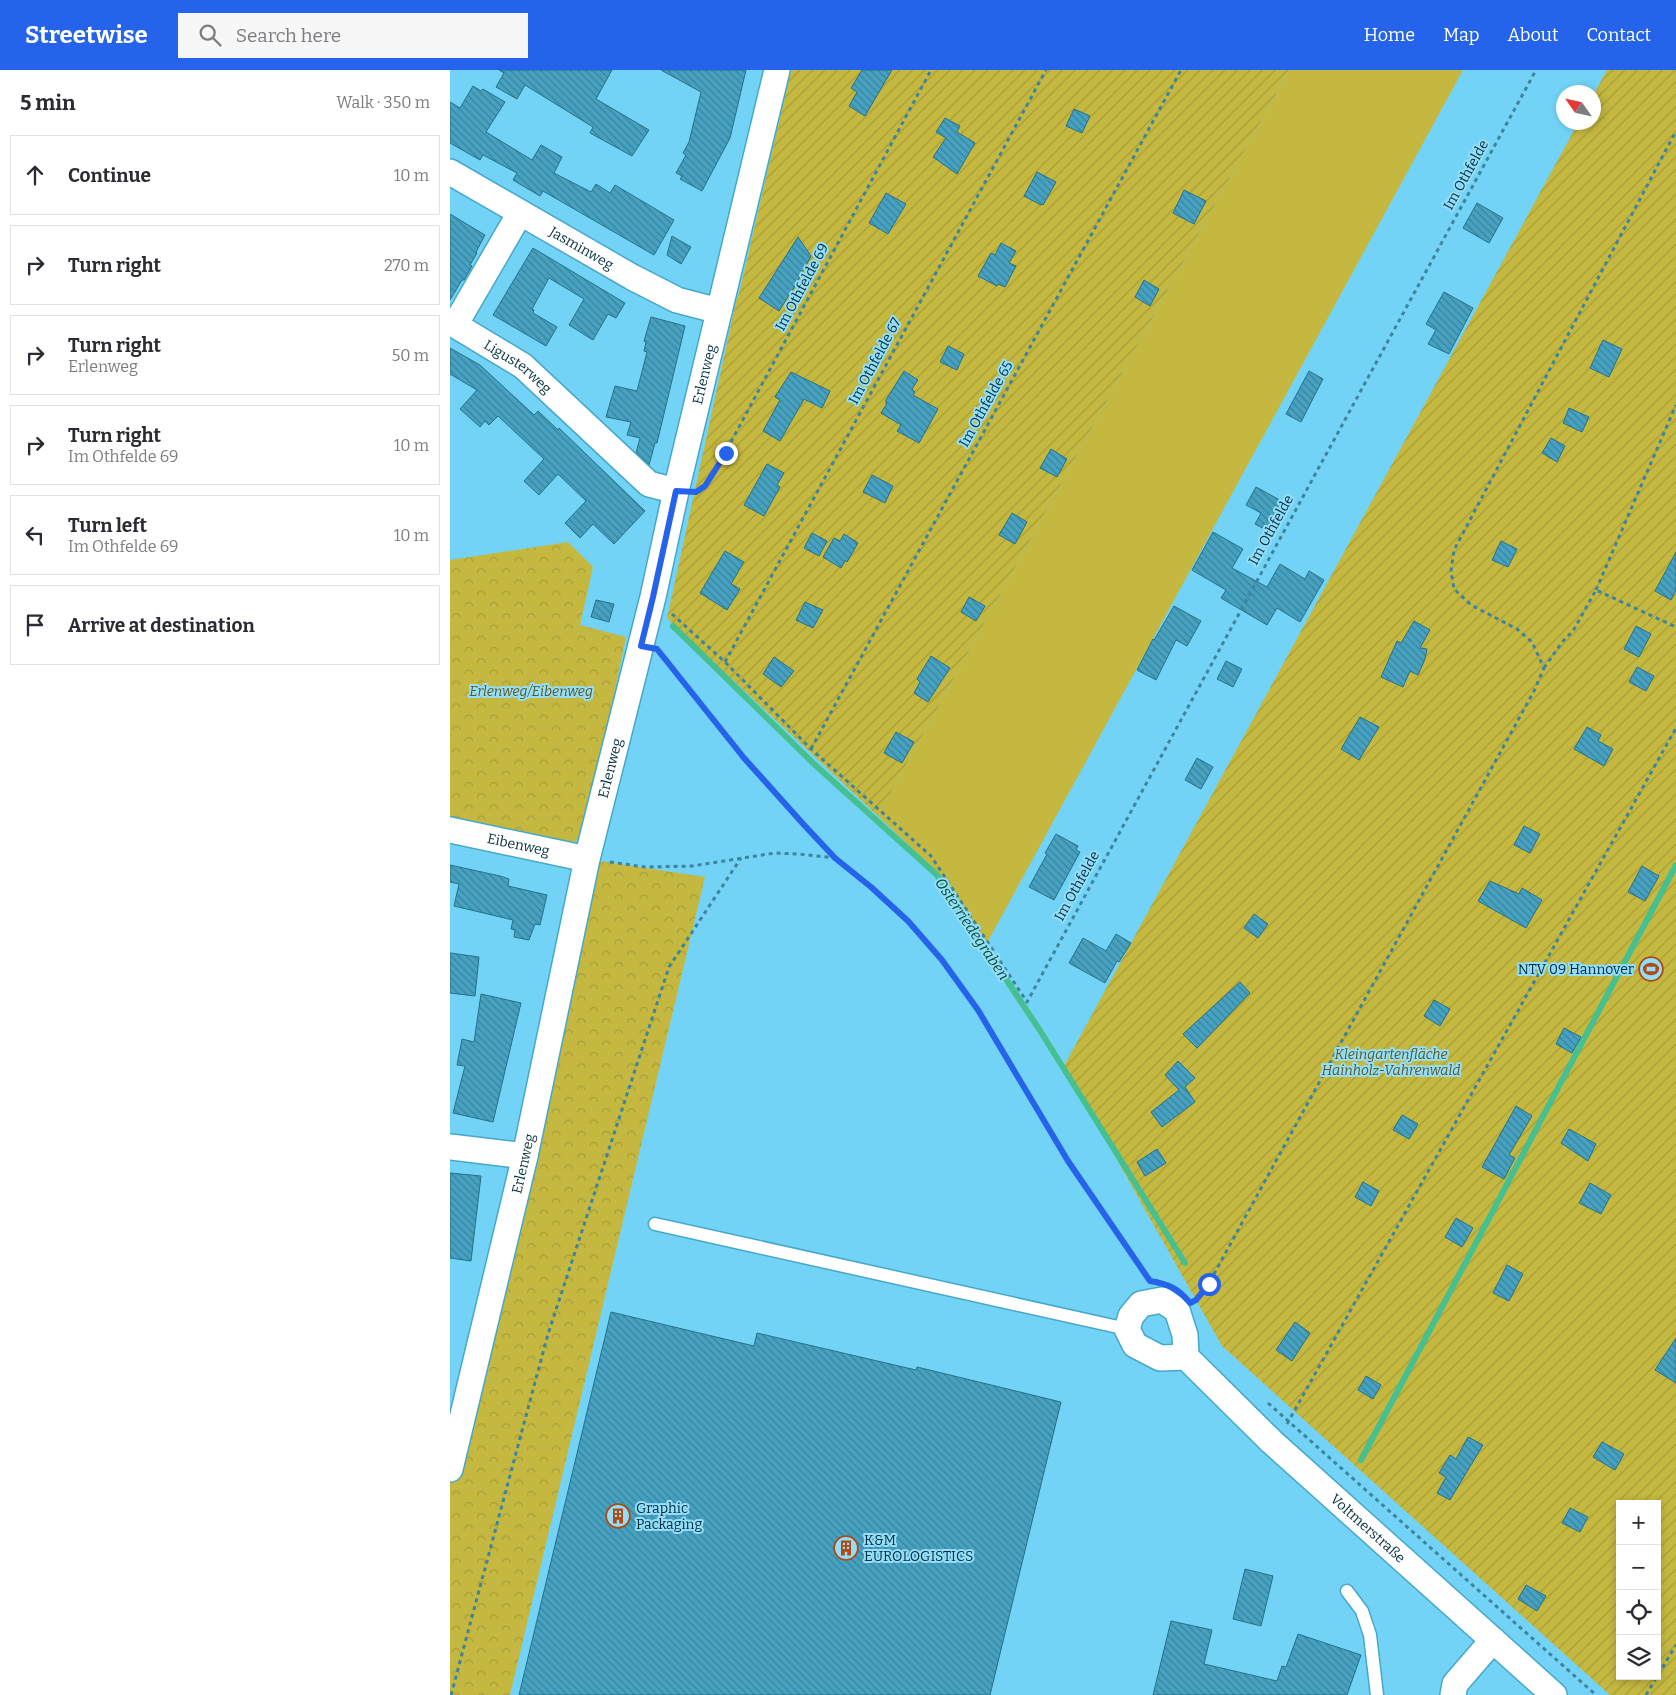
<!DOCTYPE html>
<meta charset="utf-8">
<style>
body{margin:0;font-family:Bitter,serif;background:#f7f7f7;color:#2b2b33}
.controls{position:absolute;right:15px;bottom:15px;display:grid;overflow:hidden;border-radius:0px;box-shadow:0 2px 8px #0003}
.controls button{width:45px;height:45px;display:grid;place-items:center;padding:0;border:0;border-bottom:1px solid #e1e1e2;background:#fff;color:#2b2b33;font:25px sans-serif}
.compass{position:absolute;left:1106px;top:15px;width:45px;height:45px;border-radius:50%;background:#fff;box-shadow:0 2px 8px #0003;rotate:304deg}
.stop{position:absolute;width:15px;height:15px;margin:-11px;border:4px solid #2563eb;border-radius:50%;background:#fff}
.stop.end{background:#2563eb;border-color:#fff;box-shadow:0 1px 5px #0008}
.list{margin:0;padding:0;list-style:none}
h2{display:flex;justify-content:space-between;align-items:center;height:65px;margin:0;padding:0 20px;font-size:21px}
h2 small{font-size:16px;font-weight:400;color:#7c7c81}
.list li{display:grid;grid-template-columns:32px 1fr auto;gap:15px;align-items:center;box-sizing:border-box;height:80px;margin:0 10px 10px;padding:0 10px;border:1px solid #e1e1e2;border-radius:0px}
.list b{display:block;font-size:19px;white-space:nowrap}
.list p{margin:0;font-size:16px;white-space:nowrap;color:#7c7c81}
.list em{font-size:16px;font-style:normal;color:#7c7c81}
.icon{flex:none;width:28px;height:28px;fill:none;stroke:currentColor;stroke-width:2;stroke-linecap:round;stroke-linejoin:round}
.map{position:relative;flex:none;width:1226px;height:1625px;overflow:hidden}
header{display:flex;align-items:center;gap:30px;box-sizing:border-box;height:70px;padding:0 25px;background:#2563eb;color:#fff}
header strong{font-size:24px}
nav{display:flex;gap:28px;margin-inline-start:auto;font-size:18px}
.search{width:350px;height:45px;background:#f7f7f7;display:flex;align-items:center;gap:12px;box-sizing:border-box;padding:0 18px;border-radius:0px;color:#7c7c81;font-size:19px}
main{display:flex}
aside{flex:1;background:#fff}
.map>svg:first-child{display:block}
</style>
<header>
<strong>Streetwise</strong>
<div class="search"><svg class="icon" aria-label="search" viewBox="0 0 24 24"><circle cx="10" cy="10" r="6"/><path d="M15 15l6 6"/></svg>Search here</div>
<nav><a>Home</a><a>Map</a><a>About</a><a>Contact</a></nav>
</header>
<main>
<aside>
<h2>5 min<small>Walk · 350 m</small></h2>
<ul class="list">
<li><svg class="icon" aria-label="ahead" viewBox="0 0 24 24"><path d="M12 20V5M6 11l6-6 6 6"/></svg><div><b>Continue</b></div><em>10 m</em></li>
<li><svg class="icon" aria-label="right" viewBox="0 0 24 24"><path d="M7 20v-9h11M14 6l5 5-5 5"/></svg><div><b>Turn right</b></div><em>270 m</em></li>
<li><svg class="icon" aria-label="right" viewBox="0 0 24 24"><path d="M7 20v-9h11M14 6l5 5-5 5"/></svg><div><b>Turn right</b><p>Erlenweg</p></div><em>50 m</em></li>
<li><svg class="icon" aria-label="right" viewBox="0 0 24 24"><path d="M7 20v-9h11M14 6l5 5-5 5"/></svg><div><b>Turn right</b><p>Im Othfelde 69</p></div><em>10 m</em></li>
<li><svg class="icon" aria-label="left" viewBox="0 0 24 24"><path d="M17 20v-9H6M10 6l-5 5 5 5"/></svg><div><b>Turn left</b><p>Im Othfelde 69</p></div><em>10 m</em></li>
<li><svg class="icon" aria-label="arrive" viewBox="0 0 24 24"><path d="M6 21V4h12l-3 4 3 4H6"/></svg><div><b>Arrive at destination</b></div></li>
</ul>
</aside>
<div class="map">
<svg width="1226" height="1625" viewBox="0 0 1226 1625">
<defs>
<pattern id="forest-crowns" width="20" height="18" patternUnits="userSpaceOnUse" patternTransform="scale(1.25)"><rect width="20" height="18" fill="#c4b840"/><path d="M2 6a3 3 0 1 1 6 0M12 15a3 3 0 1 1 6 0" fill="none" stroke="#a79e39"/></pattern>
<pattern id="garden-furrows" width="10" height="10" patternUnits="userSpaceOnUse" patternTransform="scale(1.25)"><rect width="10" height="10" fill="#c4b840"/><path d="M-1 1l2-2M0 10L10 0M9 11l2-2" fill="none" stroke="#a79e39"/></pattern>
<pattern id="building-back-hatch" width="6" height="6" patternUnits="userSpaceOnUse" patternTransform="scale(1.25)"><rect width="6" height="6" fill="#47a1c0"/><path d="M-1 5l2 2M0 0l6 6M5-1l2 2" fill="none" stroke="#39849d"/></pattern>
</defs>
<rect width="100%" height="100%" fill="#73d3f6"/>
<path fill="#c4b840" d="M 839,0 L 1013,0 L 537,873 L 498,812 L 428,746 Z"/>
<g fill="url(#forest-crowns)">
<path d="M 118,472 L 143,497 L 130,555 L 176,567 L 136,759 C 130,769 126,773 114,774 L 0,746 L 0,490 Z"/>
<path d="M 137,789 L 255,807 L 60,1625 L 0,1625 L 0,1374 Z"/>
</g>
<g fill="url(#garden-furrows)" fill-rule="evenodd">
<path d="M 341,0 L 839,0 L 428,746 L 217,548 L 287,227 L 289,224 Z"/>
<path d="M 1157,0 L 1226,0 L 1226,1625 L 1160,1625 L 772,1276 L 614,996 L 1128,53 L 1144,52 L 1144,24 ZM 1170,1434 L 1207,1434 L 1207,1606 L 1170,1606 Z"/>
</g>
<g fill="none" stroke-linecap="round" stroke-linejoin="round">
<g stroke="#47c091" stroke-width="6">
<path d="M 223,556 L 364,694 L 487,805 L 589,959 L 735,1193"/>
<path d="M 911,1390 L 1226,795"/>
</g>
</g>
<g fill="url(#building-back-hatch)" stroke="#24718a">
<path d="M 49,0 L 162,0 L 146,29 L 199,60 L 182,86 L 140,63 L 143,57 L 75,15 L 67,29 L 46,17 L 54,3 Z"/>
<path d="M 211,0 L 296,0 L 280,68 L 252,121 L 230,109 L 232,106 L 226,103 L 236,85 L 233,83 L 239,72 L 251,22 Z"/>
<path d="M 412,0 L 442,0 L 415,46 L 399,36 L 407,22 L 401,18 Z"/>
<path d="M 23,16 L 31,21 L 33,19 L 55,32 L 36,62 L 82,90 L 91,75 L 112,87 L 104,103 L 141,122 L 146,114 L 160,123 L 165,115 L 224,150 L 204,185 L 93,121 L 90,126 L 63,110 L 67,103 L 33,85 L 30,90 L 0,73 L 0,32 L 10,38 Z"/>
<path d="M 624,39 L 640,46 L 632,63 L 616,56 Z"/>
<path d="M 495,48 L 510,56 L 507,62 L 525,73 L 507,104 L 483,87 L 496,68 L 486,62 Z"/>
<path d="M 587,102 L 606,112 L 593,135 L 592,134 L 591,135 L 574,126 Z"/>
<path d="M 734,120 L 756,131 L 744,154 L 723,143 Z"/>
<path d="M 436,123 L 456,134 L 438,164 L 419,153 Z"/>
<path d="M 1027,133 L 1053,148 L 1039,173 L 1013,158 Z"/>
<path d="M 0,144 L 35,165 L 26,182 L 27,183 L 20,195 L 22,196 L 14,210 L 12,210 L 0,230 Z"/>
<path d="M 222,166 L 241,177 L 231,194 L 217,185 Z"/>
<path d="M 348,167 L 361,186 L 345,216 L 329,241 L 309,228 Z"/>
<path d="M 551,173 L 566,181 L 559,193 L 566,196 L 555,217 L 548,214 L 547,216 L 528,206 L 541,183 L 545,185 Z"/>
<path d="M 83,178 L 175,233 L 166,248 L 158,244 L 143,270 L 119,255 L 134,229 L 99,208 L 82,239 L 84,240 L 83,243 L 107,257 L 96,276 L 43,245 Z"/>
<path d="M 694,210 L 709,219 L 700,236 L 685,227 Z"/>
<path d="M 994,222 L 1023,238 L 999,284 L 978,274 L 986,260 L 976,254 Z"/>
<path d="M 201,247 L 235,256 L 207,373 L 205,373 L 199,395 L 186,383 L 190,368 L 177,365 L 181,352 L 156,347 L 165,316 L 187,321 L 197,282 L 194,281 L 196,272 L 194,271 Z"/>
<path d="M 1153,270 L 1172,279 L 1159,307 L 1140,298 Z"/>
<path d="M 498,276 L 514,284 L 507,300 L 490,292 Z"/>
<path d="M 0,278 L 30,295 L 84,345 L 88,341 L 108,360 L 109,358 L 195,441 L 164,474 L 143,454 L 130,468 L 115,453 L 136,431 L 108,404 L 89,425 L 74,411 L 94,389 L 48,346 L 39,355 L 35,351 L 30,357 L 10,339 L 27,320 L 0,304 Z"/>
<path d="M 454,301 L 468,310 L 462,319 L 465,322 L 463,325 L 488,339 L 469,373 L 447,361 L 451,355 L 431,343 L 436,335 L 436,330 Z"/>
<path d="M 859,301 L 873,309 L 851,352 L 836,344 Z"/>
<path d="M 341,302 L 380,321 L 372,338 L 354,329 L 330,371 L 313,361 L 330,330 L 325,327 Z"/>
<path d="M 1119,338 L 1139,347 L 1132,362 L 1113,353 Z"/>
<path d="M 1101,368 L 1115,376 L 1107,392 L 1092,383 Z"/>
<path d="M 601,379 L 617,389 L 607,407 L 590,398 Z"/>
<path d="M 317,394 L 334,403 L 327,415 L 330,417 L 314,446 L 294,435 Z"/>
<path d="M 422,405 L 443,416 L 435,433 L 413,422 Z"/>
<path d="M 806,417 L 837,434 L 822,463 L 805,454 L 811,443 L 796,435 Z"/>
<path d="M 562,443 L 577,452 L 565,474 L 549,465 Z"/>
<path d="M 763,462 L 793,479 L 782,498 L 817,517 L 830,494 L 855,509 L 859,501 L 874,510 L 850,552 L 827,538 L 817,555 L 771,528 L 776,520 L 742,500 Z"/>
<path d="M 362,463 L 377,471 L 369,486 L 354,478 Z"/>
<path d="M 394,464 L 408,473 L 397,492 L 395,490 L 391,498 L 373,487 L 384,468 L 390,471 Z"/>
<path d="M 1051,471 L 1067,479 L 1058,497 L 1042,490 Z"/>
<path d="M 275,481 L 294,492 L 281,514 L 290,519 L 277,540 L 250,523 Z"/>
<path d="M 1226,482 L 1226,520 L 1221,530 L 1205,521 Z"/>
<path d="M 519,527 L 535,536 L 526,551 L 511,542 Z"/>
<path d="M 146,530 L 164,534 L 159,552 L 141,547 Z"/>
<path d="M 355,532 L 373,540 L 363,558 L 346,550 Z"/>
<path d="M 724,536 L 751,551 L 737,576 L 726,570 L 706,610 L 687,600 L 703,569 L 704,570 Z"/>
<path d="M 964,551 L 980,560 L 970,578 L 977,579 L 975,589 L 968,605 L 960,601 L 953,617 L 931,607 L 947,571 L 951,573 Z"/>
<path d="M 1186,556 L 1201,564 L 1189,587 L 1174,579 Z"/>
<path d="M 481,586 L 500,598 L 478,632 L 464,623 L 470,612 L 467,609 Z"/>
<path d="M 324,587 L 344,601 L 331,617 L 313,604 Z"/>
<path d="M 776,591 L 792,599 L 783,617 L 767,609 Z"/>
<path d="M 1187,597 L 1204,606 L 1196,621 L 1179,612 Z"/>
<path d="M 910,647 L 929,657 L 909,690 L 891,679 Z"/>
<path d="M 1137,657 L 1151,665 L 1148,671 L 1163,679 L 1154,696 L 1124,679 Z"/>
<path d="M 446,662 L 464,672 L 452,693 L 434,683 Z"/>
<path d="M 747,688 L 763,697 L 751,719 L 735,710 Z"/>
<path d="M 1074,756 L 1090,764 L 1080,783 L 1064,775 Z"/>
<path d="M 606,764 L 628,776 L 626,780 L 630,782 L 604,830 L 579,817 L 597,784 L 595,783 Z"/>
<path d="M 0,795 L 50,806 L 59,809 L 58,816 L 97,825 L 90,855 L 85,854 L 79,870 L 64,867 L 65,860 L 61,859 L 63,850 L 4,836 L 9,814 L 0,812 Z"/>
<path d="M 1192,796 L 1209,806 L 1195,831 L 1178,822 Z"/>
<path d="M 1040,811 L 1069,824 L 1072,818 L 1092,830 L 1076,858 L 1028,831 Z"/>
<path d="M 804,844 L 818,854 L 808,868 L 794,858 Z"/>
<path d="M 666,864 L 681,873 L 669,892 L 667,891 L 655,913 L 619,893 L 633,868 L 656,881 Z"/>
<path d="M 0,883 L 29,887 L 25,926 L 0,923 Z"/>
<path d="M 790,912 L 800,923 L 747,978 L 733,964 Z"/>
<path d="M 31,924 L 71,933 L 43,1052 L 3,1043 L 15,996 L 7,995 L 12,969 L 24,972 Z"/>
<path d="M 984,930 L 1000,939 L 990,956 L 974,946 Z"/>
<path d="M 1114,958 L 1131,967 L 1122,983 L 1106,974 Z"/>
<path d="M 728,991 L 745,1008 L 735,1017 L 745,1032 L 712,1057 L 701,1042 L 729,1020 L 715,1005 Z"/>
<path d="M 1066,1036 L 1082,1046 L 1059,1085 L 1065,1088 L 1054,1109 L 1032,1097 Z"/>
<path d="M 952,1045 L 968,1054 L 959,1069 L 943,1060 Z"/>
<path d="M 1119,1059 L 1146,1074 L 1138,1091 L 1111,1073 Z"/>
<path d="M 707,1079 L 716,1093 L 695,1106 L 687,1092 Z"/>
<path d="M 0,1103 L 31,1106 L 21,1191 L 0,1188 Z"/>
<path d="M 913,1112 L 929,1121 L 921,1136 L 905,1127 Z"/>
<path d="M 1140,1113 L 1161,1125 L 1151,1144 L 1129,1133 Z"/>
<path d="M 1006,1148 L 1023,1158 L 1012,1177 L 995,1167 Z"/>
<path d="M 1057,1195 L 1073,1204 L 1059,1231 L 1043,1223 Z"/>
<path d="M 161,1242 L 304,1276 L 307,1263 L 466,1300 L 467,1297 L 611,1332 L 540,1625 L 69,1625 Z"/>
<path d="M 845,1252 L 860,1263 L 842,1291 L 826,1280 Z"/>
<path d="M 1226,1268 L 1226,1313 L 1205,1300 Z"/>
<path d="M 916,1306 L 931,1315 L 923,1329 L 908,1320 Z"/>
<path d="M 1018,1367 L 1033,1375 L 1000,1430 L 987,1423 L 996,1407 L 989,1403 L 1000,1385 L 1006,1389 Z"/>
<path d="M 1152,1372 L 1174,1384 L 1165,1400 L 1143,1387 Z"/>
<path d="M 1120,1438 L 1138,1447 L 1130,1462 L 1112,1453 Z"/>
<path d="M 795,1499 L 823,1506 L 811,1556 L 783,1549 Z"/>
<path d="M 1076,1515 L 1096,1526 L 1087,1541 L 1068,1529 Z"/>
<path d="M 721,1551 L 762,1560 L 754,1594 L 827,1611 L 832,1596 L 836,1597 L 848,1564 L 911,1585 L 897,1625 L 703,1625 Z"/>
</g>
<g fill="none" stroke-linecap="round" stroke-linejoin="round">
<g stroke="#45a8ca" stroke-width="15">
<g id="service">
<path d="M 205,1154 L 677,1259"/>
<path d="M 897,1521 L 912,1541 L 920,1565 L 927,1625"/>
</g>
</g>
<g stroke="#45a8ca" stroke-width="28">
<g id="minor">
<path id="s1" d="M 0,102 L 182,207 L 227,230 L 269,241"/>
<path id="s2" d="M 70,143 L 5,255 L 73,296 L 199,414 L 226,421"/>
<path id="s3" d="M 0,760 L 137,789"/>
<path d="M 0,1077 L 75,1086"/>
<path id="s4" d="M 736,1287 L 710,1288 L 685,1275 L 677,1259 L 681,1246 L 691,1234 L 712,1230 L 727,1240 L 735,1265 L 736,1287 L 822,1372 L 1104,1625"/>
<path id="s5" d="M 0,1399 L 75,1086 L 137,789 L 203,527 L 226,421 L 327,0"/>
<path d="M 1003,1625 L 1005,1614 L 1043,1570"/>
</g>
</g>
<g stroke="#3d849d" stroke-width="3" stroke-dasharray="4 4" stroke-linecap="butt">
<path d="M 251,419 L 264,403 L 275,383 L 481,0"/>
<path d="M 1146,520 L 1226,335"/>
<path d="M 222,544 L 275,592 L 361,679 L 481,786 L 577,932 L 1086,0"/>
<path d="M 212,585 L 294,689 L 384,787"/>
<path d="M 275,592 L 596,0"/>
<path d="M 1094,598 L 1113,571 L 1123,561 L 1146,520 L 1226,557"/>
<path d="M 361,679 L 731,0"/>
<path d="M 160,792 L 195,797 L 242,796 L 325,783 L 349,784 L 385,788 L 421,817 L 458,851 L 492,890 L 528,940 L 618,1091 L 699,1210"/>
<path d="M 745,1230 L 759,1213 L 1084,621 L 1094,598 L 1082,572 L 1067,559 L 1021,535 L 1004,519 L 1001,501 L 1004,480 L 1226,61"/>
<path d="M 818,1333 L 1146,1625"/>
<path d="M 837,1354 L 1226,658"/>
<path d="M 1,1625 L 98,1264 L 219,897 L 291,788"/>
<path d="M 1196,1625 L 1226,1575"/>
</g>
<use href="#service" stroke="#fff" stroke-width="12"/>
<use href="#minor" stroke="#fff" stroke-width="25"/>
</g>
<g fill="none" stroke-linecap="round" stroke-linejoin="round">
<path stroke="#2563eb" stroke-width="6" d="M 276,383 L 255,416 L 246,422 L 226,421 L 203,527 L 191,576 L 207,579 L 294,688 L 355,756 L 385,788 L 421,817 L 458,851 L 492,890 L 528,940 L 618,1091 L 700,1211 C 718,1214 728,1218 740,1233 L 746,1230 L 759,1214"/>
</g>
<defs>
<g id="stadium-ring" transform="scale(1.25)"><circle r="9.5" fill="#94defa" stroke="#ae4b16" stroke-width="1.5"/><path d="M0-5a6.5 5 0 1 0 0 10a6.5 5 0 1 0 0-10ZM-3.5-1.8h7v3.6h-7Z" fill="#ae4b16"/></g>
<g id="building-ring" transform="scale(1.25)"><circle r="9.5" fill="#94defa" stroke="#ae4b16" stroke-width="1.5"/><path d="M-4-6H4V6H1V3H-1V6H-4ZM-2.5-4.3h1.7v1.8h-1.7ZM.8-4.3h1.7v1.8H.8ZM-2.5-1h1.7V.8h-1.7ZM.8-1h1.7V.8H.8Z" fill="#ae4b16"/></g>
</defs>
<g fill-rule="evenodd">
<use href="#stadium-ring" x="1201" y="899"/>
<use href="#building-ring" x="168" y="1446"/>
<use href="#building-ring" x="396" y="1478"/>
</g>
<g text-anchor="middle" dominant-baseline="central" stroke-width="4" stroke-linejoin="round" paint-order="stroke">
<g font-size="14" fill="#012e3c" stroke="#94defa">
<text transform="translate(1016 105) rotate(-61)">Im Othfelde</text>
<text stroke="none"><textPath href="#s1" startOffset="152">Jasminweg</textPath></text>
<text transform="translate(352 217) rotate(-62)">Im Othfelde 69</text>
<text transform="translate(425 291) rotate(-62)">Im Othfelde 67</text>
<text stroke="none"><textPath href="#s2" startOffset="205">Ligusterweg</textPath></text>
<text stroke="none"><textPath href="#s5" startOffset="1124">Erlenweg</textPath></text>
<text transform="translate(536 334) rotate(-61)">Im Othfelde 65</text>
<text transform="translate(821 460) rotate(-61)">Im Othfelde</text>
<text stroke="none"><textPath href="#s5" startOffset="719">Erlenweg</textPath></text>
<text stroke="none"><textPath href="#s3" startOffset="70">Eibenweg</textPath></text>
<text transform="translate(627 816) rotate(-61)">Im Othfelde</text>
<text stroke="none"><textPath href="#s5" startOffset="314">Erlenweg</textPath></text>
<text stroke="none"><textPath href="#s4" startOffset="439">Voltmerstraße</textPath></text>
</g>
<g font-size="14" font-style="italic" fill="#5d5820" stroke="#94defa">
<text x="81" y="621">Erlenweg/Eibenweg</text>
<text x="941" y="984">Kleingartenfläche<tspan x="941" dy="16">Hainholz-Vahrenwald</tspan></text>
</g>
<g font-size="14" fill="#012e3c" stroke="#94defa" text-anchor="start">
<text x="1184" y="899" text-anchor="end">NTV 09 Hannover</text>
<text x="186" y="1438">Graphic<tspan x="186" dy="16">Packaging</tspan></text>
<text x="414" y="1470">K&amp;M<tspan x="414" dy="16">EUROLOGISTICS</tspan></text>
</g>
<g font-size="15" font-style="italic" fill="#024a33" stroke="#94defa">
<text transform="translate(522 859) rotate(56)">Osterriedegraben</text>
</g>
</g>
</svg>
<div class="controls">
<button>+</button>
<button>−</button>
<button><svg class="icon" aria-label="locate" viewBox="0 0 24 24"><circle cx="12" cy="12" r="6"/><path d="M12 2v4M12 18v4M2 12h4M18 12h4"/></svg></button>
<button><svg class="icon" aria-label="layers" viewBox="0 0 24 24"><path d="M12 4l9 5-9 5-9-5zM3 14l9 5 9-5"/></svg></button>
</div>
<svg class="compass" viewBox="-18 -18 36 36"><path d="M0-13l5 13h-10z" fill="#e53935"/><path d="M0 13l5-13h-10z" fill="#7c7c81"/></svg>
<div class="stop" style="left:759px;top:1214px"></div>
<div class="stop end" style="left:276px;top:383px"></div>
</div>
</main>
